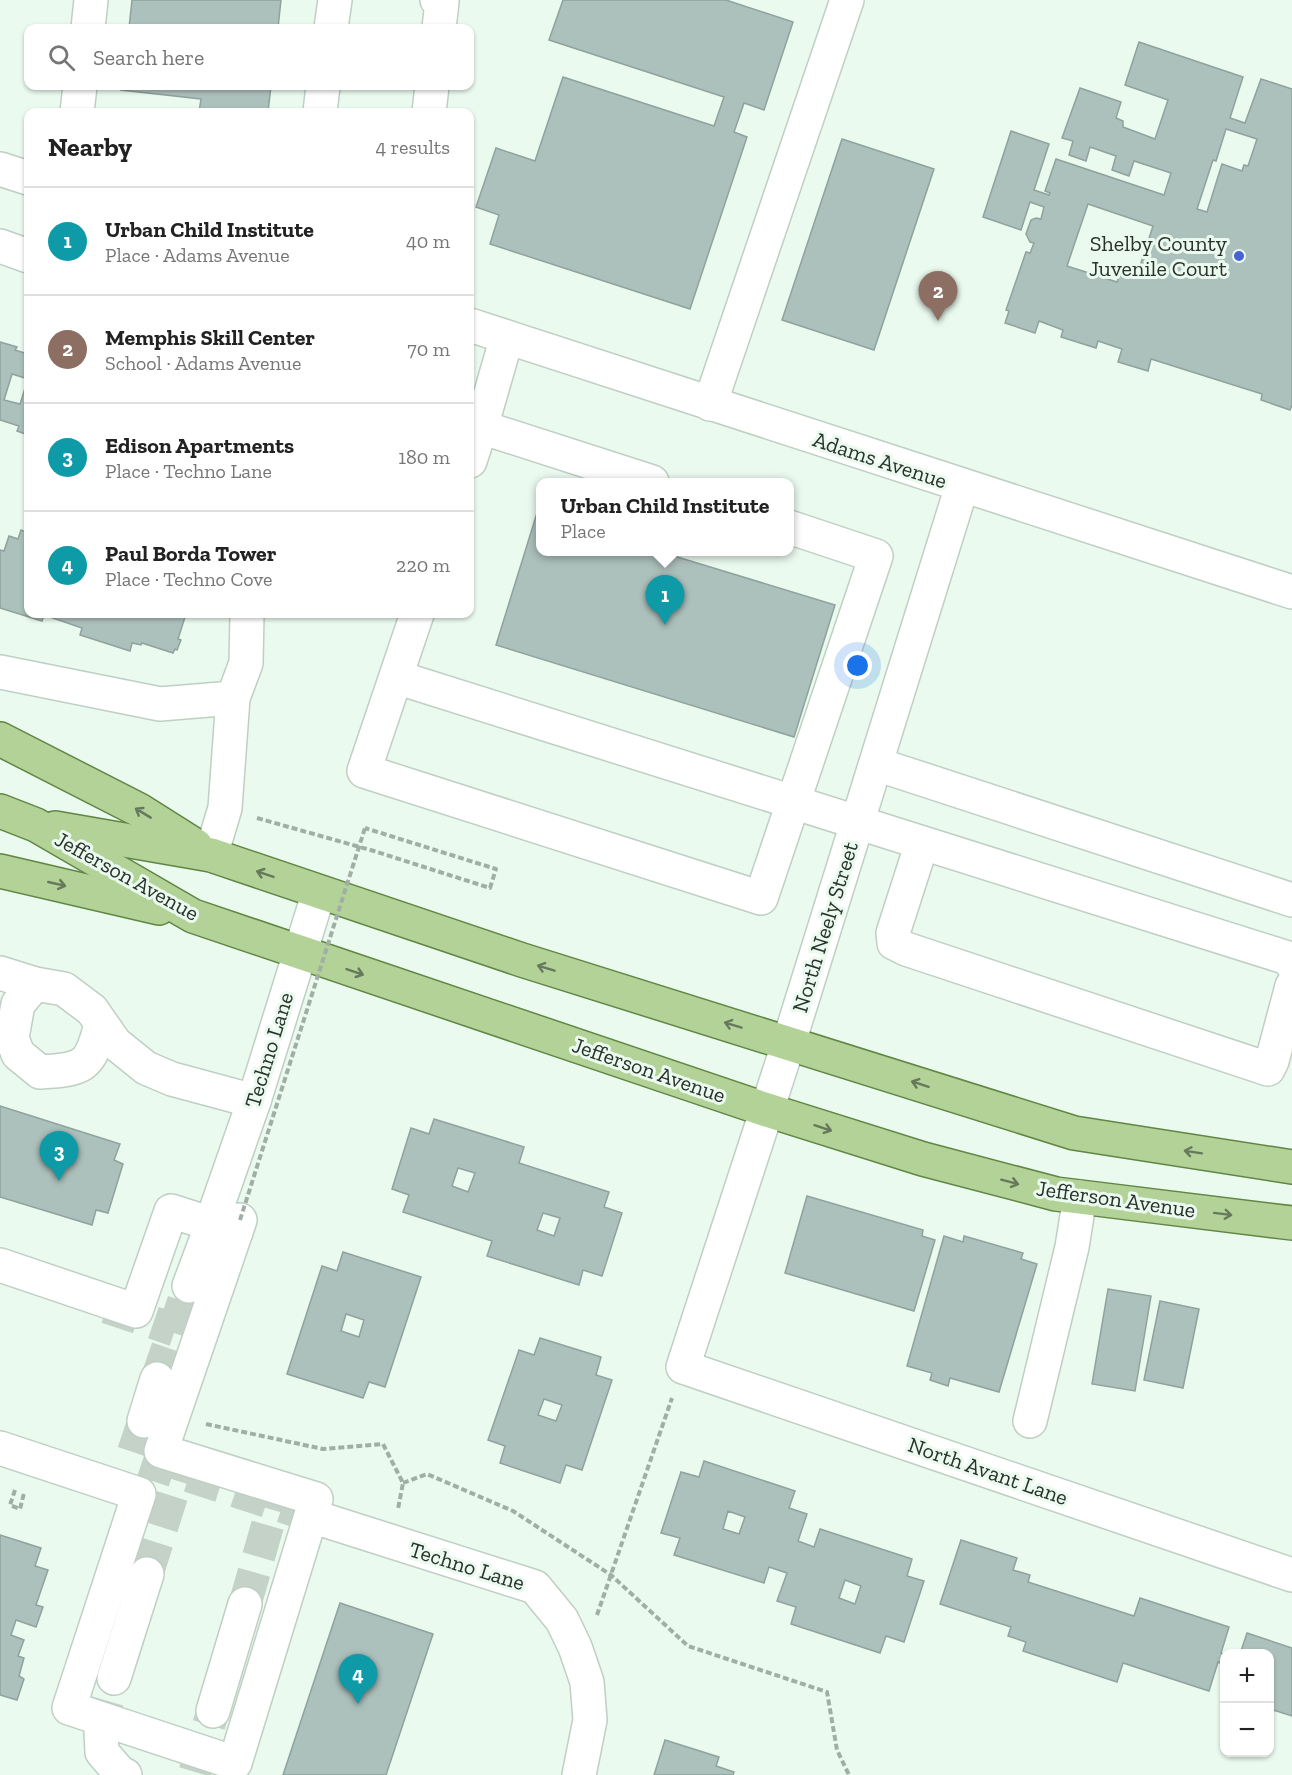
<!DOCTYPE html>
<meta charset="utf-8">
<style>
body{margin:0;font-family:"Zilla Slab",serif;background:#f2f2f2;color:#222}
.controls{position:absolute;right:18px;bottom:18px;display:grid;overflow:hidden;border-radius:12px;box-shadow:0 2px 4px #0004}
.controls button{width:54px;height:54px;display:grid;place-items:center;padding:0;border:0;border-bottom:2px solid #e0e0e0;background:#fff;color:#222;font:30px sans-serif}
.you{position:absolute;left:858px;top:666px;width:21px;height:21px;margin:-15px;border:4px solid #fff;border-radius:50%;background:#1a73e8;box-shadow:0 0 0 9px #1a73e833}
.badge{display:grid;place-items:center;width:39px;height:39px;border-radius:50%;background:#db2777;color:#fff;font-size:20px;font-weight:700}
.pin{position:absolute;translate:-50% -50px;filter:drop-shadow(0 2px 3px #0008)}
.pin::after{content:'';position:absolute;top:32px;width:21px;height:18px;background:inherit;clip-path:polygon(0 0,100% 0,50% 100%)}
.popup{position:absolute;left:536px;top:478px;width:258px;height:78px;box-sizing:border-box;display:grid;place-content:center;border-radius:12px;background:#fff;filter:drop-shadow(0 2px 4px #0005);font-size:20px;white-space:nowrap;color:#767676}
.popup b{font-size:22px;color:#222}
.popup::after{content:'';position:absolute;left:50%;top:100%;margin-left:-12px;border:12px solid transparent;border-top-color:#fff}
.list{margin:0;padding:0;list-style:none}
h2{display:flex;justify-content:space-between;align-items:center;height:78px;margin:0;padding:0 24px;font-size:26px}
h2 small{font-size:20px;font-weight:400;color:#767676}
.list li{display:grid;grid-template-columns:39px 1fr auto;gap:18px;align-items:center;box-sizing:border-box;height:108px;padding:0 24px;border-top:2px solid #e0e0e0}
.list b{display:block;font-size:22px;white-space:nowrap}
.list p{margin:0;font-size:20px;white-space:nowrap;color:#767676}
.list em{font-size:20px;font-style:normal;color:#767676}
.icon{flex:none;width:33px;height:33px;fill:none;stroke:currentColor;stroke-width:2;stroke-linecap:round;stroke-linejoin:round}
.map{position:relative;flex:none;width:1292px;height:1775px;overflow:hidden}
.search{position:absolute;background:#fff;box-shadow:0 2px 4px #0004;left:24px;top:24px;width:450px;height:66px;display:flex;align-items:center;gap:15px;box-sizing:border-box;padding:0 21px;border-radius:12px;color:#767676;font-size:22px}
.panel{position:absolute;background:#fff;box-shadow:0 2px 4px #0004;left:24px;top:108px;width:450px;height:510px;border-radius:12px}
.map>svg:first-child{display:block}
</style>
<div class="map">
<svg width="1292" height="1775" viewBox="0 0 1292 1775">
<rect width="100%" height="100%" fill="#eafaef"/>
<g fill="#adc1bc" stroke="#8fa29d" stroke-width="1.5" fill-rule="evenodd">
<path d="M 132,0 L 281,0 L 278,28 L 129,28 Z"/>
<path d="M 563,0 L 726,0 L 793,22 L 764,110 L 744,103 L 734,132 L 747,137 L 690,309 L 490,244 L 499,215 L 476,207 L 496,148 L 535,161 L 563,77 L 714,126 L 724,97 L 549,40 Z"/>
<path d="M 1139,42 L 1243,77 L 1230,118 L 1245,123 L 1261,79 L 1292,89 L 1292,405 L 1290,410 L 1261,400 L 1262,394 L 1151,359 L 1148,371 L 1118,362 L 1122,349 L 1098,341 L 1096,348 L 1061,337 L 1063,330 L 1039,321 L 1035,333 L 1005,323 L 1009,311 L 1006,310 L 1026,252 L 1030,253 L 1034,243 L 1030,242 L 1026,234 L 1031,220 L 1036,218 L 1041,219 L 1044,207 L 1030,202 L 1021,230 L 983,217 L 1011,131 L 1049,144 L 1034,190 L 1049,195 L 1050,193 L 1045,191 L 1056,159 L 1164,195 L 1171,173 L 1134,161 L 1129,176 L 1112,170 L 1116,156 L 1090,147 L 1086,161 L 1069,155 L 1073,141 L 1062,138 L 1080,88 L 1121,102 L 1116,118 L 1123,121 L 1123,127 L 1155,139 L 1168,100 L 1125,85 ZM 1226,129 L 1257,139 L 1248,166 L 1244,165 L 1242,171 L 1222,164 L 1207,212 L 1197,209 L 1213,160 L 1216,161 ZM 1088,204 L 1153,226 L 1137,275 L 1121,270 L 1117,282 L 1067,266 Z"/>
<path d="M 122,86 L 271,86 L 268,112 L 199,112 L 201,99 L 121,90 Z"/>
<path d="M 842,139 L 934,169 L 874,350 L 782,320 Z"/>
<path d="M 0,342 L 17,347 L 15,350 L 28,354 L 28,379 L 12,374 L 4,400 L 20,404 L 28,379 L 28,435 L 17,431 L 19,426 L 0,420 Z"/>
<path d="M 537,513 L 540,514 L 540,552 L 661,552 L 835,605 L 794,737 L 496,645 Z"/>
<path d="M 21,530 L 28,533 L 28,614 L 186,614 L 178,639 L 181,640 L 177,650 L 175,649 L 173,653 L 142,643 L 141,645 L 132,643 L 130,651 L 80,635 L 82,628 L 44,615 L 42,621 L 0,608 L 0,550 L 4,551 L 9,536 L 18,539 Z"/>
<path d="M 0,1106 L 120,1144 L 114,1160 L 123,1164 L 108,1213 L 96,1210 L 92,1225 L 0,1197 Z"/>
<path d="M 434,1119 L 524,1147 L 519,1163 L 609,1192 L 604,1207 L 622,1213 L 602,1276 L 583,1270 L 579,1285 L 487,1256 L 492,1241 L 403,1212 L 409,1195 L 392,1189 L 411,1128 L 429,1134 ZM 458,1168 L 475,1173 L 468,1192 L 452,1186 ZM 543,1213 L 560,1218 L 554,1236 L 537,1230 Z"/>
<path d="M 807,1196 L 923,1230 L 922,1236 L 935,1240 L 914,1311 L 785,1273 Z"/>
<path d="M 944,1236 L 963,1242 L 964,1236 L 1023,1253 L 1021,1259 L 1037,1264 L 999,1392 L 950,1378 L 948,1386 L 930,1380 L 932,1373 L 907,1366 Z"/>
<path d="M 343,1252 L 421,1277 L 385,1387 L 369,1382 L 363,1398 L 287,1374 L 322,1266 L 337,1271 ZM 346,1314 L 364,1320 L 359,1337 L 341,1331 Z"/>
<path d="M 1108,1289 L 1151,1296 L 1135,1391 L 1092,1384 Z"/>
<path d="M 1160,1301 L 1199,1309 L 1183,1388 L 1144,1380 Z"/>
<path d="M 540,1338 L 601,1357 L 596,1375 L 612,1380 L 582,1470 L 566,1465 L 560,1483 L 500,1463 L 505,1446 L 488,1440 L 519,1350 L 534,1355 ZM 544,1399 L 562,1405 L 556,1421 L 538,1415 Z"/>
<path d="M 704,1461 L 795,1491 L 789,1508 L 807,1514 L 798,1541 L 814,1547 L 820,1529 L 912,1559 L 907,1576 L 924,1581 L 904,1642 L 886,1636 L 880,1653 L 791,1624 L 796,1607 L 777,1601 L 787,1573 L 769,1567 L 764,1583 L 674,1555 L 680,1538 L 661,1533 L 681,1472 L 699,1477 ZM 728,1511 L 745,1517 L 739,1534 L 723,1529 ZM 845,1580 L 861,1586 L 855,1604 L 839,1598 Z"/>
<path d="M 0,1535 L 41,1548 L 35,1566 L 48,1570 L 36,1605 L 43,1607 L 36,1627 L 16,1620 L 11,1635 L 24,1640 L 18,1656 L 24,1658 L 19,1676 L 24,1679 L 17,1700 L 0,1695 Z"/>
<path d="M 961,1540 L 1017,1558 L 1013,1570 L 1030,1575 L 1028,1582 L 1134,1616 L 1140,1598 L 1229,1627 L 1221,1653 L 1223,1654 L 1220,1663 L 1218,1662 L 1209,1691 L 1123,1663 L 1117,1682 L 1023,1651 L 1026,1642 L 1008,1636 L 1011,1627 L 940,1604 Z"/>
<path d="M 340,1603 L 433,1634 L 386,1775 L 283,1775 Z"/>
<path d="M 1247,1633 L 1292,1648 L 1292,1716 L 1270,1709 L 1270,1654 L 1240,1654 Z"/>
<path d="M 665,1740 L 719,1757 L 716,1766 L 734,1772 L 733,1775 L 654,1775 Z"/>
</g>
<g fill="none" stroke-linecap="round" stroke-linejoin="round">
<g stroke="#c4d2c8" stroke-width="33" stroke-dasharray="33 16" stroke-linecap="butt">
<path d="M 107,1307 L 175,1330"/>
<path d="M 157,1379 L 189,1286"/>
<path d="M 144,1421 L 132,1457 L 327,1521"/>
<path d="M 147,1574 L 179,1472"/>
<path d="M 245,1604 L 274,1503"/>
<path d="M 101,1733 L 102,1719 L 114,1678"/>
<path d="M 195,1772 L 213,1711"/>
</g>
<g stroke="#bfcfc4" stroke-width="36">
<g id="minor">
<path d="M 437,0 L 442,2 L 439,28"/>
<path d="M 88,28 L 91,0"/>
<path d="M 331,28 L 335,0"/>
<path d="M 77,112 L 80,86"/>
<path d="M 320,112 L 323,86"/>
<path d="M 429,112 L 432,86"/>
<path d="M 0,169 L 28,178"/>
<path d="M 0,246 L 28,256"/>
<path d="M 470,325 L 1292,592"/>
<path d="M 710,404 L 847,0"/>
<path d="M 481,427 L 507,337"/>
<path d="M 470,461 L 481,427 L 652,482"/>
<path d="M 962,486 L 789,1042 L 683,1367 L 1292,1575"/>
<path d="M 417,614 L 364,771 L 761,898 L 876,556 L 789,527"/>
<path d="M 0,672 L 160,704 L 233,698 L 225,808 L 211,855"/>
<path d="M 396,677 L 1291,959 L 1292,964"/>
<path d="M 233,698 L 246,663 L 247,614"/>
<path d="M 876,764 L 1292,900"/>
<path d="M 922,843 L 893,933 L 894,943 L 906,949 L 1268,1069 L 1272,1061 L 1292,986"/>
<path d="M 0,973 L 35,984 L 64,989 L 92,1010 L 115,1043 L 146,1068 L 172,1079 L 254,1101"/>
<path d="M 35,984 L 18,1004 L 12,1038 L 18,1054 L 40,1072 C 84,1069 90,1068 101,1024"/>
<path d="M 217,1207 L 254,1101 L 319,892"/>
<path d="M 0,1265 L 136,1311 L 171,1211 L 236,1232"/>
<path d="M 189,1286 L 207,1238"/>
<path d="M 144,1421 L 157,1379"/>
<path d="M 1030,1421 L 1072,1247 L 1080,1197"/>
<path d="M 0,1448 L 139,1494 L 69,1708 L 235,1763 L 316,1499 L 161,1451 L 240,1220"/>
<path d="M 327,1521 L 535,1587 L 562,1620 L 575,1647 L 587,1682 L 590,1720 L 579,1775"/>
<path d="M 114,1678 L 147,1574"/>
<path d="M 213,1711 L 245,1604"/>
<path d="M 101,1733 L 102,1752 L 120,1773 L 125,1775"/>
</g>
</g>
<g stroke="#618644" stroke-width="36">
<g id="major">
<path d="M 0,739 L 139,810 L 196,846"/>
<path d="M 0,811 L 36,825 L 193,916 L 767,1110 L 923,1159 L 1056,1194 L 1292,1223"/>
<path d="M 55,828 L 211,855 L 522,960 L 1074,1133 L 1292,1167"/>
<path d="M 0,871 L 159,908"/>
</g>
</g>
<g stroke="#a1aea5" stroke-width="4" stroke-dasharray="6 3" stroke-linecap="butt">
<path d="M 257,818 L 374,851 L 490,888 L 496,869 L 365,828"/>
<path d="M 206,1424 L 323,1449 L 383,1444 L 403,1483 L 398,1509"/>
<path d="M 403,1483 L 427,1474 L 513,1511 L 611,1575 L 688,1646 L 827,1692 L 837,1750 L 849,1775"/>
<path d="M 15,1490 L 10,1505 L 20,1509 L 24,1493"/>
<path d="M 597,1615 L 672,1398"/>
</g>
<use href="#minor" stroke="#fff" stroke-width="33"/>
<use href="#major" stroke="#b2d297" stroke-width="33"/>
<path stroke="#a1aea5" stroke-width="4" stroke-dasharray="6 3" stroke-linecap="butt" d="M 240,1220 L 365,828"/>
</g>
<defs><path id="oneway-shaft" d="M-6 0H5M1.5-3L5.5 0L1.5 3" fill="none" stroke-width="1.6" stroke-linecap="round" stroke-linejoin="round" transform="scale(1.5)"/></defs>
<g stroke="#67795c">
<use href="#oneway-shaft" transform="translate(143 813) rotate(-149)"/>
<use href="#oneway-shaft" transform="translate(265 874) rotate(-161)"/>
<use href="#oneway-shaft" transform="translate(57 884) rotate(13)"/>
<use href="#oneway-shaft" transform="translate(546 968) rotate(-163)"/>
<use href="#oneway-shaft" transform="translate(355 972) rotate(19)"/>
<use href="#oneway-shaft" transform="translate(733 1025) rotate(-163)"/>
<use href="#oneway-shaft" transform="translate(920 1084) rotate(-162)"/>
<use href="#oneway-shaft" transform="translate(823 1128) rotate(18)"/>
<use href="#oneway-shaft" transform="translate(1193 1152) rotate(-171)"/>
<use href="#oneway-shaft" transform="translate(1010 1182) rotate(15)"/>
<use href="#oneway-shaft" transform="translate(1223 1214) rotate(7)"/>
</g>
<circle fill="#4861d5" stroke="#eafaef" stroke-width="2" cx="1239" cy="256" r="6"/>
<g text-anchor="middle" dominant-baseline="central" stroke-width="6" stroke-linejoin="round" paint-order="stroke">
<g font-size="22" fill="#2a312c" stroke="#eafaef" text-anchor="end">
<text x="1227" y="243">Shelby County<tspan x="1227" dy="25">Juvenile Court</tspan></text>
</g>
<g font-size="22" fill="#2a312c" stroke="#eafaef">
<text transform="translate(880 460) rotate(18)">Adams Avenue</text>
<text transform="translate(127 876) rotate(29)">Jefferson Avenue</text>
<text transform="translate(825 927) rotate(-73)">North Neely Street</text>
<text transform="translate(269 1050) rotate(-73)">Techno Lane</text>
<text transform="translate(649 1070) rotate(19)">Jefferson Avenue</text>
<text transform="translate(1116 1199) rotate(8)">Jefferson Avenue</text>
<text transform="translate(988 1471) rotate(19)">North Avant Lane</text>
<text transform="translate(467 1566) rotate(17)">Techno Lane</text>
</g>
</g>
</svg>
<div class="controls">
<button>+</button>
<button>−</button>
</div>
<div class="you"></div>
<div class="pin badge" style="left:665px;top:625px;background:#0f9aa8">1</div>
<div class="popup"><b>Urban Child Institute</b>Place</div>
<div class="pin badge" style="left:938px;top:321px;background:#8d6e63">2</div>
<div class="pin badge" style="left:59px;top:1181px;background:#0f9aa8">3</div>
<div class="pin badge" style="left:358px;top:1704px;background:#0f9aa8">4</div>
<div class="search"><svg class="icon" aria-label="search" viewBox="0 0 24 24"><circle cx="10" cy="10" r="6"/><path d="M15 15l6 6"/></svg>Search here</div>
<section class="panel">
<h2>Nearby<small>4 results</small></h2>
<ul class="list">
<li><span class="badge" style="background:#0f9aa8">1</span><div><b>Urban Child Institute</b><p>Place · Adams Avenue</p></div><em>40 m</em></li>
<li><span class="badge" style="background:#8d6e63">2</span><div><b>Memphis Skill Center</b><p>School · Adams Avenue</p></div><em>70 m</em></li>
<li><span class="badge" style="background:#0f9aa8">3</span><div><b>Edison Apartments</b><p>Place · Techno Lane</p></div><em>180 m</em></li>
<li><span class="badge" style="background:#0f9aa8">4</span><div><b>Paul Borda Tower</b><p>Place · Techno Cove</p></div><em>220 m</em></li>
</ul>
</section>
</div>
